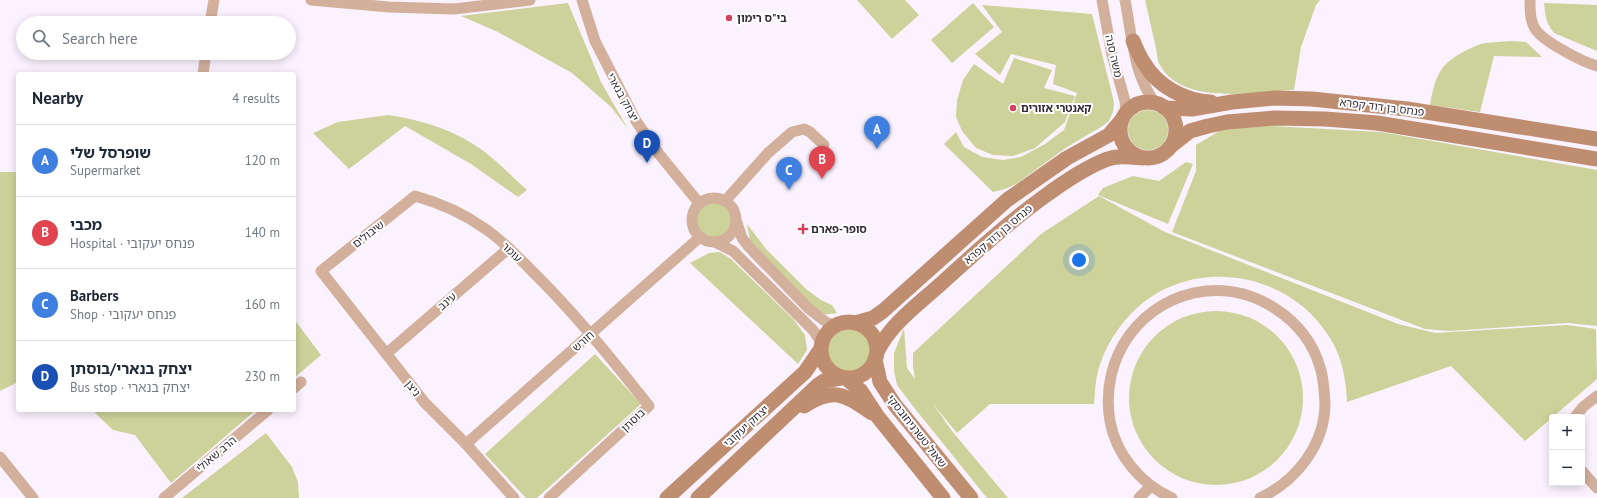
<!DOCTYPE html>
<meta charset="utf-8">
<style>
body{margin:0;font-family:"PT Sans","Noto Sans Hebrew",sans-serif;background:#f2f2f3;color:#1f2937}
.controls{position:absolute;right:12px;bottom:12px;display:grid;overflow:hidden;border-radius:4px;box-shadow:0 2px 10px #0003}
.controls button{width:36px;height:36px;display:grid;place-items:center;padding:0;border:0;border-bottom:1px solid #e0e1e3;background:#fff;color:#1f2937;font:20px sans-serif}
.you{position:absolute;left:1079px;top:260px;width:14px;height:14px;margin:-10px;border:3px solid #fff;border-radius:50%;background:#1a73e8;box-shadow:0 0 0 6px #1a73e833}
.badge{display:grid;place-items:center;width:26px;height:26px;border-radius:50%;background:#d3435e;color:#fff;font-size:13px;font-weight:700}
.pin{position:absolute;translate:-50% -33px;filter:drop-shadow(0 1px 2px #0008)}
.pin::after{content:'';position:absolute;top:21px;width:14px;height:12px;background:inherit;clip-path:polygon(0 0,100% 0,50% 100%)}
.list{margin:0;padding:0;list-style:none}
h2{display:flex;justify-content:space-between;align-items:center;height:52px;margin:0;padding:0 16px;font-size:17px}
h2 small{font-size:13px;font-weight:400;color:#747a83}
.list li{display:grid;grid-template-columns:26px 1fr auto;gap:12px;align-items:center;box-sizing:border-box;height:72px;padding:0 16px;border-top:1px solid #e0e1e3}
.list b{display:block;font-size:15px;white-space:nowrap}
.list p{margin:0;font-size:13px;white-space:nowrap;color:#747a83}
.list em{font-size:13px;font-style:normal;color:#747a83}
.icon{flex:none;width:22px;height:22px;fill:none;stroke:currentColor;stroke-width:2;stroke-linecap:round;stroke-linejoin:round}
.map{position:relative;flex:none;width:1597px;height:498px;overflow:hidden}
.search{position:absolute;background:#fff;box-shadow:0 2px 10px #0003;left:16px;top:16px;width:280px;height:44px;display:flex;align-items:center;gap:10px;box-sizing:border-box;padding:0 14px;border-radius:22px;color:#747a83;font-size:15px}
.panel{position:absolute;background:#fff;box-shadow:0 2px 10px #0003;left:16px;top:72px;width:280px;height:340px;border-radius:4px}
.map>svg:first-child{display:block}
</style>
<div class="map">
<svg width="1597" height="498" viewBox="0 0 1597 498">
<rect width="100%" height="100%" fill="#faf2ff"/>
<g fill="#cdd29a">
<path d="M 857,0 L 905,0 L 919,15 L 892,39 Z"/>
<path d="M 1145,0 L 1320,0 L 1316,5 L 1301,47 L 1294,90 C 1256,92 1182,106 1160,65 C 1157,61 1157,53 1156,48 C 1152,32 1149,16 1145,0 Z"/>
<path d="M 568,3 L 601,82 L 628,129 L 611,107 L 572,73 L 498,32 L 461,16 Z"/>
<path d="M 973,3 L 994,27 L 952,63 L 931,40 Z"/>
<path d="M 1544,3 L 1597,5 L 1597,51 L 1554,33 C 1546,24 1545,14 1544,3 Z"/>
<path d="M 982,5 L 1092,14 L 1114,102 L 1113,112 L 1109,121 L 1101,127 L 1067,147 L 1016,184 L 1005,189 L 993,192 L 944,144 L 956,132 L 964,147 L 982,157 L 1003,160 L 1021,157 L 1045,144 L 1064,130 L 1077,93 L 1053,84 L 1056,65 L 1011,54 L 1000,75 L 975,54 L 1002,32 Z"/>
<path d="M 1511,41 L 1526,42 L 1542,57 L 1494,56 L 1480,112 L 1430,105 C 1432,94 1434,82 1440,72 C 1447,59 1467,49 1481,44 C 1490,42 1502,42 1511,41 Z"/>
<path d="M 1014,58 L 1052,70 L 1044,88 L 1075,96 L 1065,122 L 1035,148 L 1013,156 L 993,155 L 976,148 L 962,131 L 956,117 L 957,100 L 963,80 L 974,64 L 1003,84 Z"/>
<circle cx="1148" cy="130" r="20"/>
<path d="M 388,115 C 417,119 448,128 473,144 C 493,156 509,174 527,190 L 518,197 L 471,164 L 405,126 L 349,169 L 313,133 L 338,122 Z"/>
<path d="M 1272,126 L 1381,132 L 1597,170 L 1597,326 L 1568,323 L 1450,331 L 1425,329 L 1172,232 L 1196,171 L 1196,145 L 1226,127 Z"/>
<path d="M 1186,162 L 1193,164 L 1168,224 L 1098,195 L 1103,188 L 1133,176 L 1159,181 Z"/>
<path d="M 0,172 L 18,172 L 18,382 L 0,391 Z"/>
<path d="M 1099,196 L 1165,232 L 1398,324 L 1435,333 L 1567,325 L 1596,329 L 1597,379 L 1525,441 L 1451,366 L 1347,402 C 1346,379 1342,357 1330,338 C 1290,272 1196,256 1138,307 C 1119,324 1105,346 1098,371 C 1095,382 1095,393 1094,404 L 990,404 L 957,433 L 933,404 L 952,431 L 1008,498 L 987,498 L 912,405 L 897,385 L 894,371 L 894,353 L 904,328 L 907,368 L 915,379 L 913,367 L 913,353 L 1041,234 Z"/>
<circle cx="714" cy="220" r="18"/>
<path d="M 747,224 L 766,249 L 806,289 L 821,300 L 832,305 L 837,313 C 827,315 820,315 811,309 L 750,240 Z"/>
<path d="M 720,252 L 731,259 L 794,320 L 805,335 L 807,350 L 798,364 L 690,263 L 709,253 Z"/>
<circle cx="1216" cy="398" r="87"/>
<path d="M 294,319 L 321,355 L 294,378 Z"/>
<circle cx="850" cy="351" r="22"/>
<path d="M 595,354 L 641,404 L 537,498 L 526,498 L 485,454 Z"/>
<path d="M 92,410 L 256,410 L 171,483 L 135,435 L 113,430 Z"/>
<path d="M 266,433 L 292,467 L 298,482 L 299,498 L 182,498 Z"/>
</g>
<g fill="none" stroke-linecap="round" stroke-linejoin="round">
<g stroke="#d2b09c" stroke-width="11">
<path d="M 311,0 L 389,7 L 454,9 L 530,0"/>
<path d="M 582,0 L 595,41 L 636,121 L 659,154 L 699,203"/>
<path d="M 1102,0 L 1112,55 L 1125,101 L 1126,113"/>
<path d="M 1125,0 C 1132,35 1133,75 1156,104"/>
<path d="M 1530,0 C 1530,10 1530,22 1536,30 C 1544,42 1583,62 1597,66"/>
<path d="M 210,23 L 214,0"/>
<path d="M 203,74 L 206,53"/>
<circle cx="714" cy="220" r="22"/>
<path d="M 726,200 L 768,153 L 792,132 L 804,129 L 810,132 L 824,145"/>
<path d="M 737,223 L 742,238 L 749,247 L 809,309 L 826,322 L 835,326"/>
<path d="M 715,242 L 733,251 L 813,330 L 821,342"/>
<path d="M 386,354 L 509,248"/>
<path d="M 294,388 L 301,382"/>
<path d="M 1575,417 L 1583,407 L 1597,396"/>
<path d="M 466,444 L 700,237"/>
<path d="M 0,457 L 33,498"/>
<path d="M 1582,471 L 1597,488"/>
<path d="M 164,498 L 268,410"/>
<path d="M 514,498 L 466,444 L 425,403 L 321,271 L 415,196 C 440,203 463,213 484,228 C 501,239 515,254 529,268 C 573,311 611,358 649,406 L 549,498"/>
<path d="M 1139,498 L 1151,486"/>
<path d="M 1172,498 C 1141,484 1116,455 1110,421 C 1099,358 1141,298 1206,291 C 1255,286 1306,319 1320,367 C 1324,379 1324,391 1325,403 C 1325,445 1296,481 1260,498"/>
</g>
<g stroke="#bf8d70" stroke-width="15">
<path d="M 1133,41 C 1136,48 1139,56 1144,63 C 1157,86 1185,101 1211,102"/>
<circle cx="1148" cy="130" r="28"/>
<path d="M 1165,108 L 1192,109 L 1232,102 L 1275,98 L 1312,99 L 1407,109 L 1597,139"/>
<path d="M 1172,145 L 1190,131 L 1208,126 L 1227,122 L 1274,118 L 1325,119 L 1377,123 L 1597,159"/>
<circle cx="849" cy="350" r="28"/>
<path d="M 855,323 L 873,318 L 883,311 L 1007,200 L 1067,158 L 1109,135 L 1121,121"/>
<path d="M 877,352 C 891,323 920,303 943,282 C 976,252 1009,222 1045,196 C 1064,182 1083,169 1105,160 C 1118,155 1130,157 1143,158"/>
<path d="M 875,359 L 880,382 L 895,405 L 971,498"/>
<path d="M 846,378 L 861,391 L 878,417 L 943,498"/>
<path d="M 804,406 C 834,386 845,395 872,413"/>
<path d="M 667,498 L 805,372 L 820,350"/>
<path d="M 698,498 L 818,385 L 824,381 L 841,378"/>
</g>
</g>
<g fill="#d3435e" stroke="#fff" stroke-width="1.5">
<circle cx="729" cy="18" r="4"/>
<circle cx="1013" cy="108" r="4"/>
<path d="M801 223h4v4h4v4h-4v4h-4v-4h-4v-4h4z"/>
</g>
<g text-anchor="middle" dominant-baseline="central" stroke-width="4" stroke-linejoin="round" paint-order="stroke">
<g font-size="11" font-weight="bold" fill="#322b37" stroke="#fff" text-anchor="start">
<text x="737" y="18">בי"ס רימון</text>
<text x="1021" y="108">קאנטרי אזורים</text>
<text x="811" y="229">סופר-פארם</text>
</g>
<g font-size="11" fill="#322b37" stroke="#fff">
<text transform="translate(1114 56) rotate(77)">משה סנה</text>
<text transform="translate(623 97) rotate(61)">יצחק בנארי</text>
<text transform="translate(1382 107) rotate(7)">פנחס בן דוד קפרא</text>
<text transform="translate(368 234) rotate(-38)">שיבולים</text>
<text transform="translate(998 234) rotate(-40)">פנחס בן דוד קפרא</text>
<text transform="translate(512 252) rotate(44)">עומר</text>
<text transform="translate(447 301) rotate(-41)">עינב</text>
<text transform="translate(583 341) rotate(-41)">חורש</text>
<text transform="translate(413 388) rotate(51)">ניצן</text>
<text transform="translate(633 420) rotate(-43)">בוסתן</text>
<text transform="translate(746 426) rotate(-42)">יצחק יעקובי</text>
<text transform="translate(917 431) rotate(52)">שאול טשרניחובסקי</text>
<text transform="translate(216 454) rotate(-40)">הרב שאולי</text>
</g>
</g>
</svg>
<div class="controls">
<button>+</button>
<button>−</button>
</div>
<div class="you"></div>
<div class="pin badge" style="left:877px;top:149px;background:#3f7fe0">A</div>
<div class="pin badge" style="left:822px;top:179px;background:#e0444e">B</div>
<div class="pin badge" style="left:789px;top:190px;background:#3f7fe0">C</div>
<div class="pin badge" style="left:647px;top:163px;background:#1a4fb4">D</div>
<div class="search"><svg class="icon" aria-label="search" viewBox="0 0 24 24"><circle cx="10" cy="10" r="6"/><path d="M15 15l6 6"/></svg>Search here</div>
<section class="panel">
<h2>Nearby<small>4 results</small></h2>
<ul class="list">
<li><span class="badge" style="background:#3f7fe0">A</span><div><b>שופרסל שלי</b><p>Supermarket</p></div><em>120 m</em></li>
<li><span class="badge" style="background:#e0444e">B</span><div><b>מכבי</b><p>Hospital · פנחס יעקובי</p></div><em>140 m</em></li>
<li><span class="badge" style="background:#3f7fe0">C</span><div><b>Barbers</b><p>Shop · פנחס יעקובי</p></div><em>160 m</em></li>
<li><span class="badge" style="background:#1a4fb4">D</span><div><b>יצחק בנארי/בוסתן</b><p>Bus stop · יצחק בנארי</p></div><em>230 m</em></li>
</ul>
</section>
</div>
